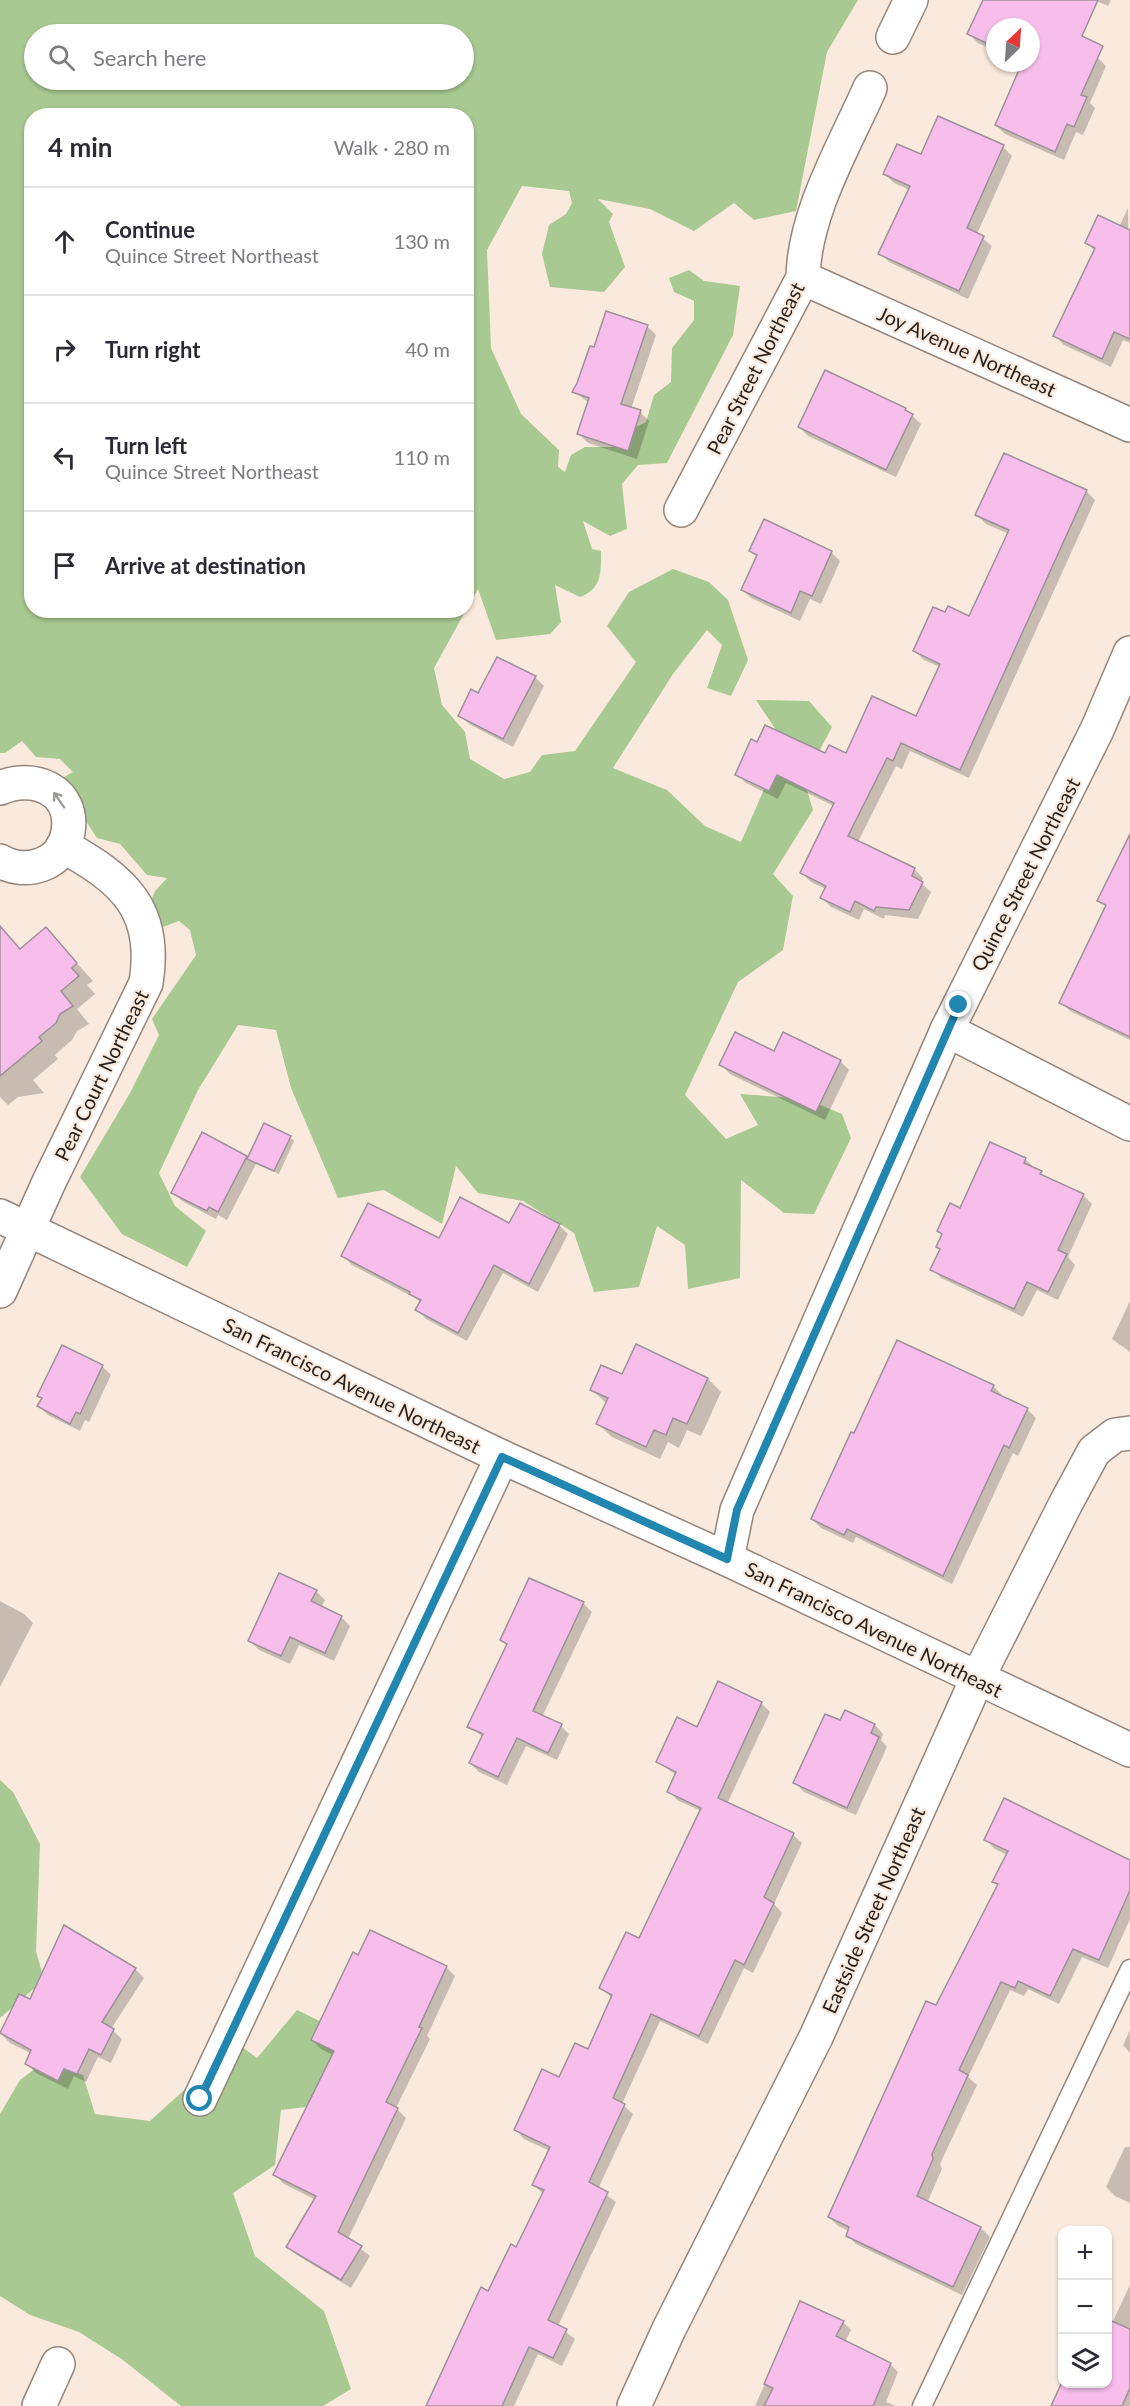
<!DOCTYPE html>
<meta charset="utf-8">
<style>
body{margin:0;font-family:Lato,sans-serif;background:#f7f7f7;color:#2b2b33}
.controls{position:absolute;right:18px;bottom:18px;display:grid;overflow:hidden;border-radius:12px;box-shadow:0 2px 4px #0004}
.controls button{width:54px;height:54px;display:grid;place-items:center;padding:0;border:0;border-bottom:2px solid #e1e1e2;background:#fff;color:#2b2b33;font:30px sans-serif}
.compass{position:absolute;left:986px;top:18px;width:54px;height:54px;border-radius:50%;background:#fff;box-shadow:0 2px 4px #0004;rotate:25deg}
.stop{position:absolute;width:18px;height:18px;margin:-14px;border:4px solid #2187b0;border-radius:50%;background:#fff}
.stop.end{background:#2187b0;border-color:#fff;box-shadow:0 2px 6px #0008}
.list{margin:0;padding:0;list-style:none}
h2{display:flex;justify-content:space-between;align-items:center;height:78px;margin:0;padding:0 24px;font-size:26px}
h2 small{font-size:20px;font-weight:400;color:#7c7c81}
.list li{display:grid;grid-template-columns:39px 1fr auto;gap:18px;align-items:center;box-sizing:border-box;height:108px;padding:0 24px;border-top:2px solid #e1e1e2}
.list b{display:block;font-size:22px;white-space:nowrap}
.list p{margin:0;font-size:20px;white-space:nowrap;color:#7c7c81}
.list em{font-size:20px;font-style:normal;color:#7c7c81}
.icon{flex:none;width:33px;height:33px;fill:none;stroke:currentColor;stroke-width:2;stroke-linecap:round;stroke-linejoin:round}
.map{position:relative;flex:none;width:1130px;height:2406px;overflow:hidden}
.search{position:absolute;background:#fff;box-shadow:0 2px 4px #0004;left:24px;top:24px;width:450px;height:66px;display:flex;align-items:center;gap:15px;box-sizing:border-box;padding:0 21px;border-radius:33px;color:#7c7c81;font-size:22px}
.panel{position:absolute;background:#fff;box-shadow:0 2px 4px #0004;left:24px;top:108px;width:450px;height:510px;border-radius:24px}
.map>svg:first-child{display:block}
</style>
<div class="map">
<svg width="1130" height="2406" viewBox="0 0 1130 2406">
<rect width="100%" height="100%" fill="#faeade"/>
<g fill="#a8c991" fill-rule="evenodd">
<path d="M 0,0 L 858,0 L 827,52 L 796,211 L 754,220 L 734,203 L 694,231 L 650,209 L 598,199 L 613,214 L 609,222 L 625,267 L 604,292 L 550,287 L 542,254 L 549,225 L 566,214 L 572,203 L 569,191 L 522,186 L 487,250 L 491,348 L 521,414 L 559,450 L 558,467 L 565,472 L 571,455 L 585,447 L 623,447 L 632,429 L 646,422 L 654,395 L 671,382 L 672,348 L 694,320 L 694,301 L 674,292 L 669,278 L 689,270 L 704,281 L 740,286 L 733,335 L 667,463 L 638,465 L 622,484 L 627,529 L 610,536 L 583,521 L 592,549 L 601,551 C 601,573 602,589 580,597 L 555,585 L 561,622 L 550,634 L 496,640 L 478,589 L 467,610 L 466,116 L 32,116 L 32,610 L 466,610 L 434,668 L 442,705 L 465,732 L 470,759 L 504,779 L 530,772 L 542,755 L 575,751 L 636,662 L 607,626 L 629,592 L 673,569 L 709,582 L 728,600 L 748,660 L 731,696 L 707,688 L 722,645 L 707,630 L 673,674 L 613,768 L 667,790 L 705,826 L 741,842 L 769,778 L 786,772 L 782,739 L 756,700 L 809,701 L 832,727 L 804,780 L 813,810 L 773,874 L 793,896 L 783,950 L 738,982 L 685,1095 L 726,1139 L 758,1125 L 740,1094 L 806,1099 L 842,1114 L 851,1138 L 814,1214 L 784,1213 L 741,1180 L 740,1278 L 688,1289 L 685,1245 L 657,1226 L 639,1287 L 594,1292 L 574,1233 L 523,1201 L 478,1193 L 456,1166 L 442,1224 L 384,1190 L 338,1198 L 291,1088 L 276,1030 L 238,1025 L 198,1090 L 159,1173 L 175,1206 L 206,1231 L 187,1267 L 122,1234 L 80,1177 L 130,1093 L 159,1035 L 152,1019 L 196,955 L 190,930 L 179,921 L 163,927 L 155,919 L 149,906 L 155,891 L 167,878 L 147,875 L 120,844 L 97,838 L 59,780 L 73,772 L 60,759 L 36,757 L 22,741 L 5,753 L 0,753 ZM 34,34 L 464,34 L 464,80 L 34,80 Z"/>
<path d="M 0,1780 L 13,1792 L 40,1844 L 36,1951 L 44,1980 L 0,2018 Z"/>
<path d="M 297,2010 L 359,2040 L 348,2102 L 281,2110 L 275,2165 L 233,2193 L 255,2256 L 324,2311 L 351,2389 L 323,2406 L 181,2406 L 123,2360 L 79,2332 L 30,2315 L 0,2296 L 0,2114 L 20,2080 L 44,2062 L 83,2075 L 95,2114 L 150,2121 L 194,2081 L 200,2056 L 237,2043 L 257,2058 Z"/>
</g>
<g fill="#0003">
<path d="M 985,0 L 1111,0 L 1108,6 L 1095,0 L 1074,46 L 1097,57 L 1106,66 L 1090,103 L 1095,108 L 1083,135 L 1076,132 L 1064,160 L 1005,134 L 996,125 L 1022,63 L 1031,63 L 1031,27 L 995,27 L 995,51 L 978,43 L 969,34 Z"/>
<path d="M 1003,147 L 1012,156 L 977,234 L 992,246 L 968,299 L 889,262 L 880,253 L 910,190 L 894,183 L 885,174 L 922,156 Z"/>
<path d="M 1128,208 L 1130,343 L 1123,340 L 1111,367 L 1064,345 L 1055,336 L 1095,251 L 1087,243 L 1119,227 Z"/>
<path d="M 647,326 L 656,335 L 631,409 L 640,412 L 649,421 L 637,459 L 588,443 L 579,434 L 589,403 L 574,391 L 595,349 Z"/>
<path d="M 905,409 L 921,424 L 896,477 L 808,436 L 799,427 Z"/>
<path d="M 1086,491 L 1095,500 L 969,778 L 910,751 L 902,769 L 896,766 L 858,842 L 914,869 L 923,878 L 921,883 L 931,892 L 918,919 L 885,915 L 884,919 L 864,909 L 859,920 L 831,907 L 822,898 L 826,889 L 811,882 L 802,873 L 834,806 L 786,783 L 778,799 L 746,783 L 737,774 L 826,755 L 847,755 L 916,718 L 940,667 L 924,660 L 915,651 L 946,614 L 970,618 L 1009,534 L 986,524 L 977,515 Z"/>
<path d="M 751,551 L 831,552 L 840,561 L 821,604 L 810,599 L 800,621 L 751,598 L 742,589 L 757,557 Z"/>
<path d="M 535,677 L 544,686 L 513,747 L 469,724 L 460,715 L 479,695 Z"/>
<path d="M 1130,837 L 1130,1040 L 1070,1011 L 1061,1002 L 1107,908 L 1099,900 Z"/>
<path d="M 46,929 L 93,981 L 87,985 L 95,994 L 77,1009 L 89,1024 L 77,1031 L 72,1040 L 55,1055 L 58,1059 L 33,1080 L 44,1093 L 18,1097 L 8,1105 L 0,1097 L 0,955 L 20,950 Z"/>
<path d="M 775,1053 L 840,1061 L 849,1070 L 825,1120 L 730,1074 L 721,1065 Z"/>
<path d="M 290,1137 L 294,1141 L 279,1174 L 256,1164 L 227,1220 L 218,1215 L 216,1219 L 182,1201 L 173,1192 L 246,1157 L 249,1159 Z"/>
<path d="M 1025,1159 L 1047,1179 L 1083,1195 L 1092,1204 L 1068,1257 L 1075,1265 L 1058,1300 L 1037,1290 L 1023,1317 L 941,1278 L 932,1269 L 941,1250 L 938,1247 L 943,1236 L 939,1231 L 961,1210 Z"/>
<path d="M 510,1225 L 559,1225 L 568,1234 L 538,1292 L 503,1273 L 467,1341 L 426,1319 L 417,1310 L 421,1303 L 415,1298 L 352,1265 L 343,1256 L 439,1240 Z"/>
<path d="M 1130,1301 L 1130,1352 L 1112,1339 Z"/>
<path d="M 636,1346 L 708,1379 L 721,1392 L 701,1436 L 687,1430 L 679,1448 L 668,1442 L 660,1459 L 612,1437 L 598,1424 L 607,1404 L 592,1390 L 623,1376 Z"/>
<path d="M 102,1366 L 111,1375 L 89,1422 L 85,1420 L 80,1431 L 48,1415 L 39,1406 L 43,1399 L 39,1396 Z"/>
<path d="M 993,1386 L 1002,1395 L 1000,1397 L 1027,1409 L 1036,1418 L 1018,1456 L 1013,1453 L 952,1584 L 856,1537 L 853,1543 L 821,1528 L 812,1519 Z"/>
<path d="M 316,1591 L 325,1600 L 321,1608 L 341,1617 L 350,1626 L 334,1661 L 299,1645 L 290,1664 L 259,1650 L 250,1641 Z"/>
<path d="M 0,1601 L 24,1614 L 33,1623 L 0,1687 Z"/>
<path d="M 583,1603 L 592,1612 L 542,1717 L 561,1726 L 569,1734 L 557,1760 L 526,1746 L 507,1785 L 479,1772 L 470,1763 L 483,1737 L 469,1726 L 508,1646 L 502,1640 Z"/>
<path d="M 761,1703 L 770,1712 L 727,1804 L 793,1835 L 802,1843 L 774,1904 L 782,1913 L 753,1973 L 744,1968 L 708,2044 L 660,2021 L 622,2104 L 633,2114 L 598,2189 L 616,2202 L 558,2326 L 575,2339 L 562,2366 L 538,2354 L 514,2406 L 428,2406 L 489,2293 L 516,2249 L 543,2194 L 533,2184 L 550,2151 L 524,2139 L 516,2130 L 589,2051 L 612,1998 L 601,1988 L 639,1940 L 701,1811 L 677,1800 L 669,1791 L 676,1775 L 658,1762 L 698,1729 Z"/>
<path d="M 845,1712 L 875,1725 L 883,1734 L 881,1740 L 887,1747 L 856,1815 L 804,1792 L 795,1783 Z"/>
<path d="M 986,1840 L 1130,1862 L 1130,1919 L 1108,1968 L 1082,1957 L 1059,2004 L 1028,1989 L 1024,1996 L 1010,1990 L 968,2077 L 977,2085 L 940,2164 L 942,2169 L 927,2203 L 981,2228 L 990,2237 L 962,2295 L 856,2244 L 847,2235 L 849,2231 L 838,2226 L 829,2217 L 998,1886 L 994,1881 L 1007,1855 L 995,1849 Z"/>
<path d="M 446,1967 L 455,1976 L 427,2036 L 430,2039 L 396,2108 L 406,2118 L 348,2239 L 370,2256 L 351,2288 L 297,2255 L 288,2247 L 316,2200 L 284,2184 L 275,2175 L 333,2055 L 321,2049 L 312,2040 Z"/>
<path d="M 135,1969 L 144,1978 L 111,2029 L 122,2039 L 111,2063 L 98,2057 L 86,2082 L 74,2076 L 68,2089 L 36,2073 L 27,2064 L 32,2054 L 10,2043 L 1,2034 L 20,1996 L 30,2001 Z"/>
<path d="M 1130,2030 L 1130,2053 L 1123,2045 Z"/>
<path d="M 1125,2147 L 1130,2147 L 1130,2203 L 1115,2196 L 1106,2187 Z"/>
<path d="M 1130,2285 L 1130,2406 L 1051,2406 L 1062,2381 L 1062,2384 L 1108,2384 L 1112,2323 Z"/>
<path d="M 801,2303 L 843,2322 L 851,2330 L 845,2342 L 890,2364 L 898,2372 L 886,2402 L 896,2406 L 755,2406 Z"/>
</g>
<g fill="#f7beec" stroke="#9e909b" stroke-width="1.5">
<path d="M 983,0 L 1098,0 L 1082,36 L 1103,46 L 1081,95 L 1087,97 L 1074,127 L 1067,124 L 1055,152 L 995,125 L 1022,63 L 1031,63 L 1031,27 L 995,27 L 995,47 L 967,34 Z"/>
<path d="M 938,116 L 1004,145 L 967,228 L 984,236 L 959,291 L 878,254 L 910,186 L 883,174 L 897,144 L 921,154 Z"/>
<path d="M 1098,215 L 1130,230 L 1130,339 L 1114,332 L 1102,359 L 1053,336 L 1095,248 L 1085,243 Z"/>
<path d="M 606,311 L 648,325 L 621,404 L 641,410 L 628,451 L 577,434 L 589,398 L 572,392 L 577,383 L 590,346 L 594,347 Z"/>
<path d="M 825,370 L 906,408 L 905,410 L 913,414 L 886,470 L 798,427 Z"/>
<path d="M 1004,453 L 1087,490 L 960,770 L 901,743 L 893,761 L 887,758 L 848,836 L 915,868 L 912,876 L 923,882 L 909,910 L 876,907 L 874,911 L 855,901 L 850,912 L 820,898 L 826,886 L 800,873 L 834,803 L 777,775 L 769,791 L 735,775 L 751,739 L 757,742 L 765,725 L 825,753 L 829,745 L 846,753 L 872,696 L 916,716 L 940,664 L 913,651 L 933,607 L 945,612 L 948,606 L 969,616 L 1009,530 L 975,515 Z"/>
<path d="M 764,519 L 832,551 L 812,596 L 800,591 L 791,613 L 741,590 L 757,555 L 749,551 Z"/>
<path d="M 497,657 L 536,676 L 503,739 L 458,716 L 471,689 L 478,693 Z"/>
<path d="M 1130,834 L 1130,1037 L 1059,1003 L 1106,905 L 1097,901 Z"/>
<path d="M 0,926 L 20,949 L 46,927 L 77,963 L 72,968 L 79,976 L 61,991 L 73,1006 L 60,1014 L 56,1023 L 39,1037 L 42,1041 L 0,1076 Z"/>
<path d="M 735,1032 L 774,1051 L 783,1032 L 841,1060 L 816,1112 L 719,1065 Z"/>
<path d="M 264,1123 L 291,1136 L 274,1171 L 247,1159 Z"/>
<path d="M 202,1132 L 247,1156 L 218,1212 L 209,1207 L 207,1211 L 171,1193 Z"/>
<path d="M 990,1142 L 1026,1158 L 1024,1163 L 1042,1171 L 1040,1174 L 1084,1194 L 1058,1250 L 1067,1254 L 1048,1292 L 1027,1282 L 1014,1309 L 930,1270 L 940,1249 L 936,1247 L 942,1234 L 937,1231 L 950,1203 L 960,1208 Z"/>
<path d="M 460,1197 L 509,1223 L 520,1203 L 560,1224 L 529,1284 L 494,1265 L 458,1333 L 415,1310 L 421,1300 L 409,1294 L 410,1292 L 341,1256 L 368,1203 L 439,1238 Z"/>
<path d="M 897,1340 L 994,1385 L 991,1391 L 1028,1408 L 1009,1448 L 1004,1445 L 943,1576 L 847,1529 L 844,1535 L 811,1519 L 851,1432 L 854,1433 Z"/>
<path d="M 636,1344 L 708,1378 L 687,1424 L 673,1418 L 666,1435 L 654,1430 L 646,1447 L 596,1424 L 608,1398 L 590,1390 L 601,1365 L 622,1374 Z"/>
<path d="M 62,1345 L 103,1365 L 80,1414 L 76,1412 L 70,1424 L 37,1406 L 42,1398 L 37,1396 Z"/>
<path d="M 279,1573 L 317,1590 L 311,1601 L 342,1616 L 325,1653 L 290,1637 L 281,1656 L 248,1641 Z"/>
<path d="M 529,1578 L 584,1602 L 533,1711 L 562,1724 L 548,1753 L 517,1738 L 498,1777 L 469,1763 L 483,1734 L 467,1727 L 507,1644 L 500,1640 Z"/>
<path d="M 718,1681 L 762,1702 L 718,1798 L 794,1833 L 764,1897 L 774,1903 L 744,1965 L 735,1960 L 699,2036 L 651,2014 L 613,2098 L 625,2104 L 589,2182 L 608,2192 L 548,2320 L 567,2329 L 553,2358 L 529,2347 L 502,2406 L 426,2406 L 481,2287 L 488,2291 L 511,2244 L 516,2247 L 544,2190 L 532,2185 L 550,2147 L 514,2130 L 542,2069 L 559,2077 L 575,2043 L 588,2049 L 612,1995 L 599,1988 L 626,1932 L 639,1938 L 701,1808 L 667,1792 L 676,1772 L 656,1762 L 677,1717 L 697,1727 Z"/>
<path d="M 845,1710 L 875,1724 L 871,1733 L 879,1737 L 847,1808 L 793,1783 L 825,1714 L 840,1720 Z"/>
<path d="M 1004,1798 L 1130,1860 L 1130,1890 L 1099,1960 L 1073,1949 L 1050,1996 L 1018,1981 L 1015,1988 L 1001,1982 L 959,2070 L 968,2075 L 932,2154 L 933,2159 L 917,2196 L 981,2227 L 953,2287 L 846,2236 L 849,2227 L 828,2217 L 926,2001 L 936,2005 L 998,1884 L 992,1882 L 1008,1851 L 984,1840 Z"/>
<path d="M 64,1925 L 136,1968 L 102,2022 L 114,2029 L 101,2055 L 89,2049 L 77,2074 L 64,2069 L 58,2081 L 25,2064 L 31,2050 L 0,2033 L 19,1994 L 30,1999 Z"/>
<path d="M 370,1930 L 447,1966 L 419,2027 L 422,2028 L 386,2102 L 398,2108 L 338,2232 L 362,2246 L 341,2280 L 286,2247 L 316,2196 L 273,2175 L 334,2051 L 311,2040 L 353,1952 L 358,1955 Z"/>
<path d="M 800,2301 L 844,2321 L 836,2336 L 891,2363 L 873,2406 L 764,2406 L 773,2388 L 764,2384 Z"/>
<path d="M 1107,2319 L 1130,2329 L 1130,2388 L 1122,2406 L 1051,2406 L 1062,2382 L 1107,2384 Z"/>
</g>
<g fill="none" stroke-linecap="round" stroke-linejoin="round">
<g stroke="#95867b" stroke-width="21">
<path id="lane" d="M 922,2406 L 1130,1969"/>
</g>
<g stroke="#95867b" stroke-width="36">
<g id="street">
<path d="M 893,37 L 911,0"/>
<path d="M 803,278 L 1130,425"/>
<path d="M 681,510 L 803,278 C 804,213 844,147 870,88"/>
<path d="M 0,788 C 33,773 75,790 68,832 C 63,865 26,876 0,861"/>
<path d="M 947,1030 L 1130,1124"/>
<path d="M 0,1291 L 49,1182 L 146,983 C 158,909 123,879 63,846"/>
<path d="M 727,1559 L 737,1510 L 947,1030 L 1097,730 L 1130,653"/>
<path d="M 200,2099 L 502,1457"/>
<path d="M 39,2406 L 58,2364"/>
<path d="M 634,2406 L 669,2329 L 816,2037 L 977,1679 L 1066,1503 L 1094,1451 L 1115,1435 L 1130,1433"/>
</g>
</g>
<g stroke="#95867b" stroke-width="36">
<path id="secondary" d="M 0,1216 L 502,1457 L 727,1559 L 1130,1750"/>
</g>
<use href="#lane" stroke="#fff" stroke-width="18"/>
<use href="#street" stroke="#fff" stroke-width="33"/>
<use href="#secondary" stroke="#fff" stroke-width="33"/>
</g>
<defs><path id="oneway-shaft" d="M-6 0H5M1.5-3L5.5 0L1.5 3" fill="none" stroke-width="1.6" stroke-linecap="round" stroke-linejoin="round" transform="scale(1.5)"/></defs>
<use stroke="#9d9a98" href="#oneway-shaft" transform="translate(59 800) rotate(-125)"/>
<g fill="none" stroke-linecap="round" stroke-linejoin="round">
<path stroke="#2187b0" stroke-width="8" d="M 200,2099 L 502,1457 L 727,1559 L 737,1510 L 959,1005"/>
</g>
<g text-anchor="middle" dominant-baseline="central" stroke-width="4.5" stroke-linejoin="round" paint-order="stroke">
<g font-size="20" fill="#251f1b" stroke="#faeade">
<text transform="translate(967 351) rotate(24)">Joy Avenue Northeast</text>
<text transform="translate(755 368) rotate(-63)">Pear Street Northeast</text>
<text transform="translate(1025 874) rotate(-63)">Quince Street Northeast</text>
<text transform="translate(101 1075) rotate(-64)">Pear Court Northeast</text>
<text transform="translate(352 1385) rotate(26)">San Francisco Avenue Northeast</text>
<text transform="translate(874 1629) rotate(26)">San Francisco Avenue Northeast</text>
<text transform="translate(873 1910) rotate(-66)">Eastside Street Northeast</text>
</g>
</g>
</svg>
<div class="controls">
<button>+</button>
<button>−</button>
<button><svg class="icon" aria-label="layers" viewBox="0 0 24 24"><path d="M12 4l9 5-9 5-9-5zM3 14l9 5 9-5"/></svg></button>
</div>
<svg class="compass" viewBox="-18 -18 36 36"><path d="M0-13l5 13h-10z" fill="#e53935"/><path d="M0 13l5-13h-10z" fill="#7c7c81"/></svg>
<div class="stop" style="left:200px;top:2099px"></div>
<div class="stop end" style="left:959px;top:1005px"></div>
<div class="search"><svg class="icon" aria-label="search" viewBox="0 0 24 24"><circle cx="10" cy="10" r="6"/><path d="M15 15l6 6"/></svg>Search here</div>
<section class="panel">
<h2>4 min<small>Walk · 280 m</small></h2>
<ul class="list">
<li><svg class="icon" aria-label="ahead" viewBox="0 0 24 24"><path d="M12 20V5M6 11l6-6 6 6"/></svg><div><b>Continue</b><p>Quince Street Northeast</p></div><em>130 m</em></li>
<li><svg class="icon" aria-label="right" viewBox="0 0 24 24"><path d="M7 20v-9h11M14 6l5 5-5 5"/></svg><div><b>Turn right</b></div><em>40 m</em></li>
<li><svg class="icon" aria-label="left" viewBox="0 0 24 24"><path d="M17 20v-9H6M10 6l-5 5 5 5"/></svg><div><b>Turn left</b><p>Quince Street Northeast</p></div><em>110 m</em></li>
<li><svg class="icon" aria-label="arrive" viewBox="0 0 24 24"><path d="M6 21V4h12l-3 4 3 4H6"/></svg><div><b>Arrive at destination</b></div></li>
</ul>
</section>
</div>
